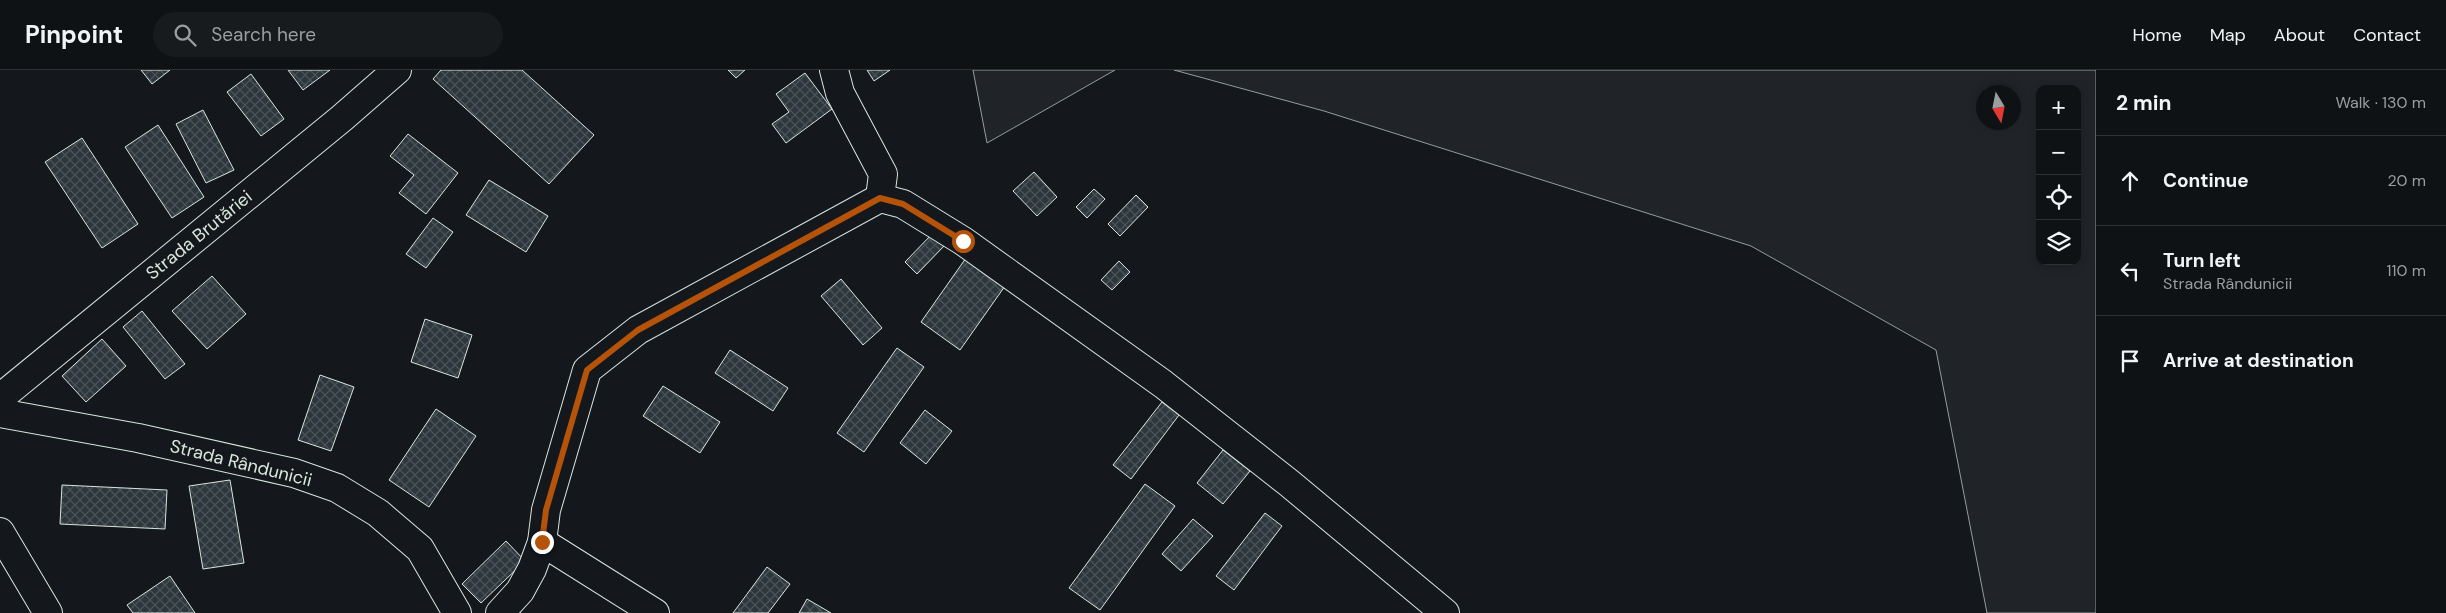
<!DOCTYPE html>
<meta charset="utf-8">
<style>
body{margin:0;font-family:"DM Sans",sans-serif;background:#181b1e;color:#f1f3f6}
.controls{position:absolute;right:15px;top:15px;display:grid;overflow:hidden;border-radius:10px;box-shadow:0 2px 8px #0003}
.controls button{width:45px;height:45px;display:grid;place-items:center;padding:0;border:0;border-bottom:1px solid #2f3234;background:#0f1215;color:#f1f3f6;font:25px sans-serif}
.compass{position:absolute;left:1976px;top:15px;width:45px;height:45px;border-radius:50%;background:#0f1215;box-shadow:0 2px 8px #0003;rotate:170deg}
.stop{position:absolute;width:15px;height:15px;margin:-11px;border:4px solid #b45309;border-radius:50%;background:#fff}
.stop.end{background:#b45309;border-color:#fff;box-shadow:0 1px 5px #0008}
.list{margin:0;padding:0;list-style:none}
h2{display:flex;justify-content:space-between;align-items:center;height:65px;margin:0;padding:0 20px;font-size:21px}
h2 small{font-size:16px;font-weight:400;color:#9b9ea0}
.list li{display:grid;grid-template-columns:32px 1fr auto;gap:15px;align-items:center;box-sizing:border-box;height:90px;padding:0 20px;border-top:1px solid #2f3234}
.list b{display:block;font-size:19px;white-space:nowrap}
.list p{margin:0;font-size:16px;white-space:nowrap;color:#9b9ea0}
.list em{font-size:16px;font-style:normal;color:#9b9ea0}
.icon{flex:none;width:28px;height:28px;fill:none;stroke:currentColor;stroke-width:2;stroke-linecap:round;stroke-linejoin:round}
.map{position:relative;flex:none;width:2096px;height:543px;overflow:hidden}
header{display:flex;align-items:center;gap:30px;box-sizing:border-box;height:70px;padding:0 25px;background:#0f1215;border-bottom:1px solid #2f3234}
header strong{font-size:24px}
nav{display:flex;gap:28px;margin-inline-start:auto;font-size:18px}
.search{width:350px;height:45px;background:#181b1e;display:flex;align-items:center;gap:12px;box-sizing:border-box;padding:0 18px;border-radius:28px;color:#9b9ea0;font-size:19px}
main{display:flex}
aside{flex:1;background:#0f1215}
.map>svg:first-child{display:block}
</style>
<header>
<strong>Pinpoint</strong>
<div class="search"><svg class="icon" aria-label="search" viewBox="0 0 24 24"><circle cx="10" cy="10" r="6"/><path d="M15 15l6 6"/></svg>Search here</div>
<nav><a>Home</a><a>Map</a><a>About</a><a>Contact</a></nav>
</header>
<main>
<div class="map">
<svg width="2096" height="543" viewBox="0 0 2096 543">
<defs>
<pattern id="building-cross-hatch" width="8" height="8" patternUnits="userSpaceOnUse" patternTransform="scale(1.25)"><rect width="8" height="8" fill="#2c363c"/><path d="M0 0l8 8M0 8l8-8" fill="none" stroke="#4a5358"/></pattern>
</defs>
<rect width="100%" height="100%" fill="#14181c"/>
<g fill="#202428" stroke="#939e99" fill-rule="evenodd">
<path d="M 973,0 L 1115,0 L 987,73 Z"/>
<path d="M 1174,0 L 2096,0 L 2096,543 L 1987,543 L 1936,280 L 1751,176 L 1324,41 ZM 2040,19 L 2077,19 L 2077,191 L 2040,191 ZM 1984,22 L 2014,22 L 2014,52 L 1984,52 Z"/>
</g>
<g fill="url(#building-cross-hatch)" stroke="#d8e6dc">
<path d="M 141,0 L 170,0 L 152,14 Z"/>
<path d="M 288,0 L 330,0 L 303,20 Z"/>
<path d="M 441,0 L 522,0 L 594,65 L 549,114 L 433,9 Z"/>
<path d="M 728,0 L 745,0 L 736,8 Z"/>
<path d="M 867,0 L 890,0 L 874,11 Z"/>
<path d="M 805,3 L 832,39 L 786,73 L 772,54 L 789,42 L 776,24 Z"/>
<path d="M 251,4 L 284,49 L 261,66 L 227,22 Z"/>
<path d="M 203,40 L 234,100 L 206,113 L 176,54 Z"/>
<path d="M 158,55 L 204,127 L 172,148 L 125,77 Z"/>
<path d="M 408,64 L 458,103 L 426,144 L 399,123 L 414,105 L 390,86 Z"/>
<path d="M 82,68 L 138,154 L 102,178 L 45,92 Z"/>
<path d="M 1034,102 L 1057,127 L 1037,146 L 1013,121 Z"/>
<path d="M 489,110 L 548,146 L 526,182 L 466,145 Z"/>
<path d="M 1094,119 L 1105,129 L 1087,148 L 1076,137 Z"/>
<path d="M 1136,125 L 1148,137 L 1120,166 L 1108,154 Z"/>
<path d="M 433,148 L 453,162 L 426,198 L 406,184 Z"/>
<path d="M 933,163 L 945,175 L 917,204 L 905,192 Z"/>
<path d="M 966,188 L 1005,216 L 960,280 L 921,252 Z"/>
<path d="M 1119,191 L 1130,202 L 1112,220 L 1101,210 Z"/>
<path d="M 212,206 L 246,244 L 207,279 L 172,241 Z"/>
<path d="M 841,209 L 882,258 L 863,275 L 821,226 Z"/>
<path d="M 142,241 L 185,294 L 165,309 L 123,257 Z"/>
<path d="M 425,249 L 472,265 L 458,308 L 411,292 Z"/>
<path d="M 102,269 L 126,296 L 86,332 L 62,306 Z"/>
<path d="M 897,278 L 924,297 L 864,382 L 837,363 Z"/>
<path d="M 730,280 L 788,318 L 773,341 L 715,303 Z"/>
<path d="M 320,305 L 354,317 L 331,381 L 298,370 Z"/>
<path d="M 663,316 L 720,352 L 700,383 L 643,346 Z"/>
<path d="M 1162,332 L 1179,345 L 1131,409 L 1113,395 Z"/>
<path d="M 436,339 L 476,366 L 429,437 L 389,410 Z"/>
<path d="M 925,340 L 952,361 L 926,394 L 900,373 Z"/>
<path d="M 1223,380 L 1250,401 L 1223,434 L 1197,413 Z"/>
<path d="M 230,410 L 244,493 L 203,499 L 189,416 Z"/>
<path d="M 1145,414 L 1175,436 L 1100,540 L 1069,518 Z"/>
<path d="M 62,415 L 167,420 L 165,459 L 60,454 Z"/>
<path d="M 1265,443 L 1282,456 L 1234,520 L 1216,506 Z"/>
<path d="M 1193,449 L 1213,466 L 1181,501 L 1162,484 Z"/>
<path d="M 506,471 L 525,491 L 481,533 L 462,514 Z"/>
<path d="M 767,497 L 790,514 L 768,543 L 733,543 Z"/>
<path d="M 170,506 L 195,543 L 133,543 L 127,535 Z"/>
<path d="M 807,529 L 831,543 L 799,543 Z"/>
</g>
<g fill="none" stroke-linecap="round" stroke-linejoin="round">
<g stroke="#d8e6dc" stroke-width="30">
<g id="minor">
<path d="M 834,0 L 840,23 L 883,104 L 880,128"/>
<path d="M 880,128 L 903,134 L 963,171 L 1163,314 L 1289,413 L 1445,543"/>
<path d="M 0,328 L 342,48 L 397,0"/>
<path d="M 0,343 L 138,368 L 294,403 L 337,418 L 378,443 L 420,479 L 457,543"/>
<path d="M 0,462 L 48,543"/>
<path d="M 542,472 L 655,543"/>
<path d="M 500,543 L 520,521 L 532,499 L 542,472 L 546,440 L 587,300 L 638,260 L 880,128"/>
</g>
</g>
<use href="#minor" stroke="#14181c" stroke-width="28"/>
</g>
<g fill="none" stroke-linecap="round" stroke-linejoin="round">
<path stroke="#b45309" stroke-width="6" d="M 542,472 L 546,440 L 587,300 L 638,260 L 880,128 L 903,134 L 963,171"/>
</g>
<g text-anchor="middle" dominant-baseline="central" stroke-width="4" stroke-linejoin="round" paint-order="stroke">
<g font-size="18" fill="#d8e6dc" stroke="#14181c">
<text transform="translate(199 165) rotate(-39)">Strada Brutăriei</text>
<text transform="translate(241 393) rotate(14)">Strada Rândunicii</text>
</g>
</g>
</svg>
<div class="controls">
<button>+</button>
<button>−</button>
<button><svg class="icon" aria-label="locate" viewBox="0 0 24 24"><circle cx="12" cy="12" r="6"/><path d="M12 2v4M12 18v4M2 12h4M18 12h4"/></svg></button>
<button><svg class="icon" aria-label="layers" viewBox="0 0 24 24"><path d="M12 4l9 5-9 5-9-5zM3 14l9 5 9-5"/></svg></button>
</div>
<svg class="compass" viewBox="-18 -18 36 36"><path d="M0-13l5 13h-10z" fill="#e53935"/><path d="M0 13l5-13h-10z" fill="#9b9ea0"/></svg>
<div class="stop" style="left:963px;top:171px"></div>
<div class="stop end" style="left:542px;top:472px"></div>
</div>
<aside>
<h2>2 min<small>Walk · 130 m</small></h2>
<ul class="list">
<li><svg class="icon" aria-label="ahead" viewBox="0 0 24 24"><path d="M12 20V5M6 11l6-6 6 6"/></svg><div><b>Continue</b></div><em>20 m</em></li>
<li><svg class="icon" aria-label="left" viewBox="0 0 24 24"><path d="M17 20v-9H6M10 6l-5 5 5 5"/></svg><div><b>Turn left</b><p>Strada Rândunicii</p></div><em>110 m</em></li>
<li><svg class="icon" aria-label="arrive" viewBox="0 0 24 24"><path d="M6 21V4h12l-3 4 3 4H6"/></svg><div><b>Arrive at destination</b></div></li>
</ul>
</aside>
</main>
